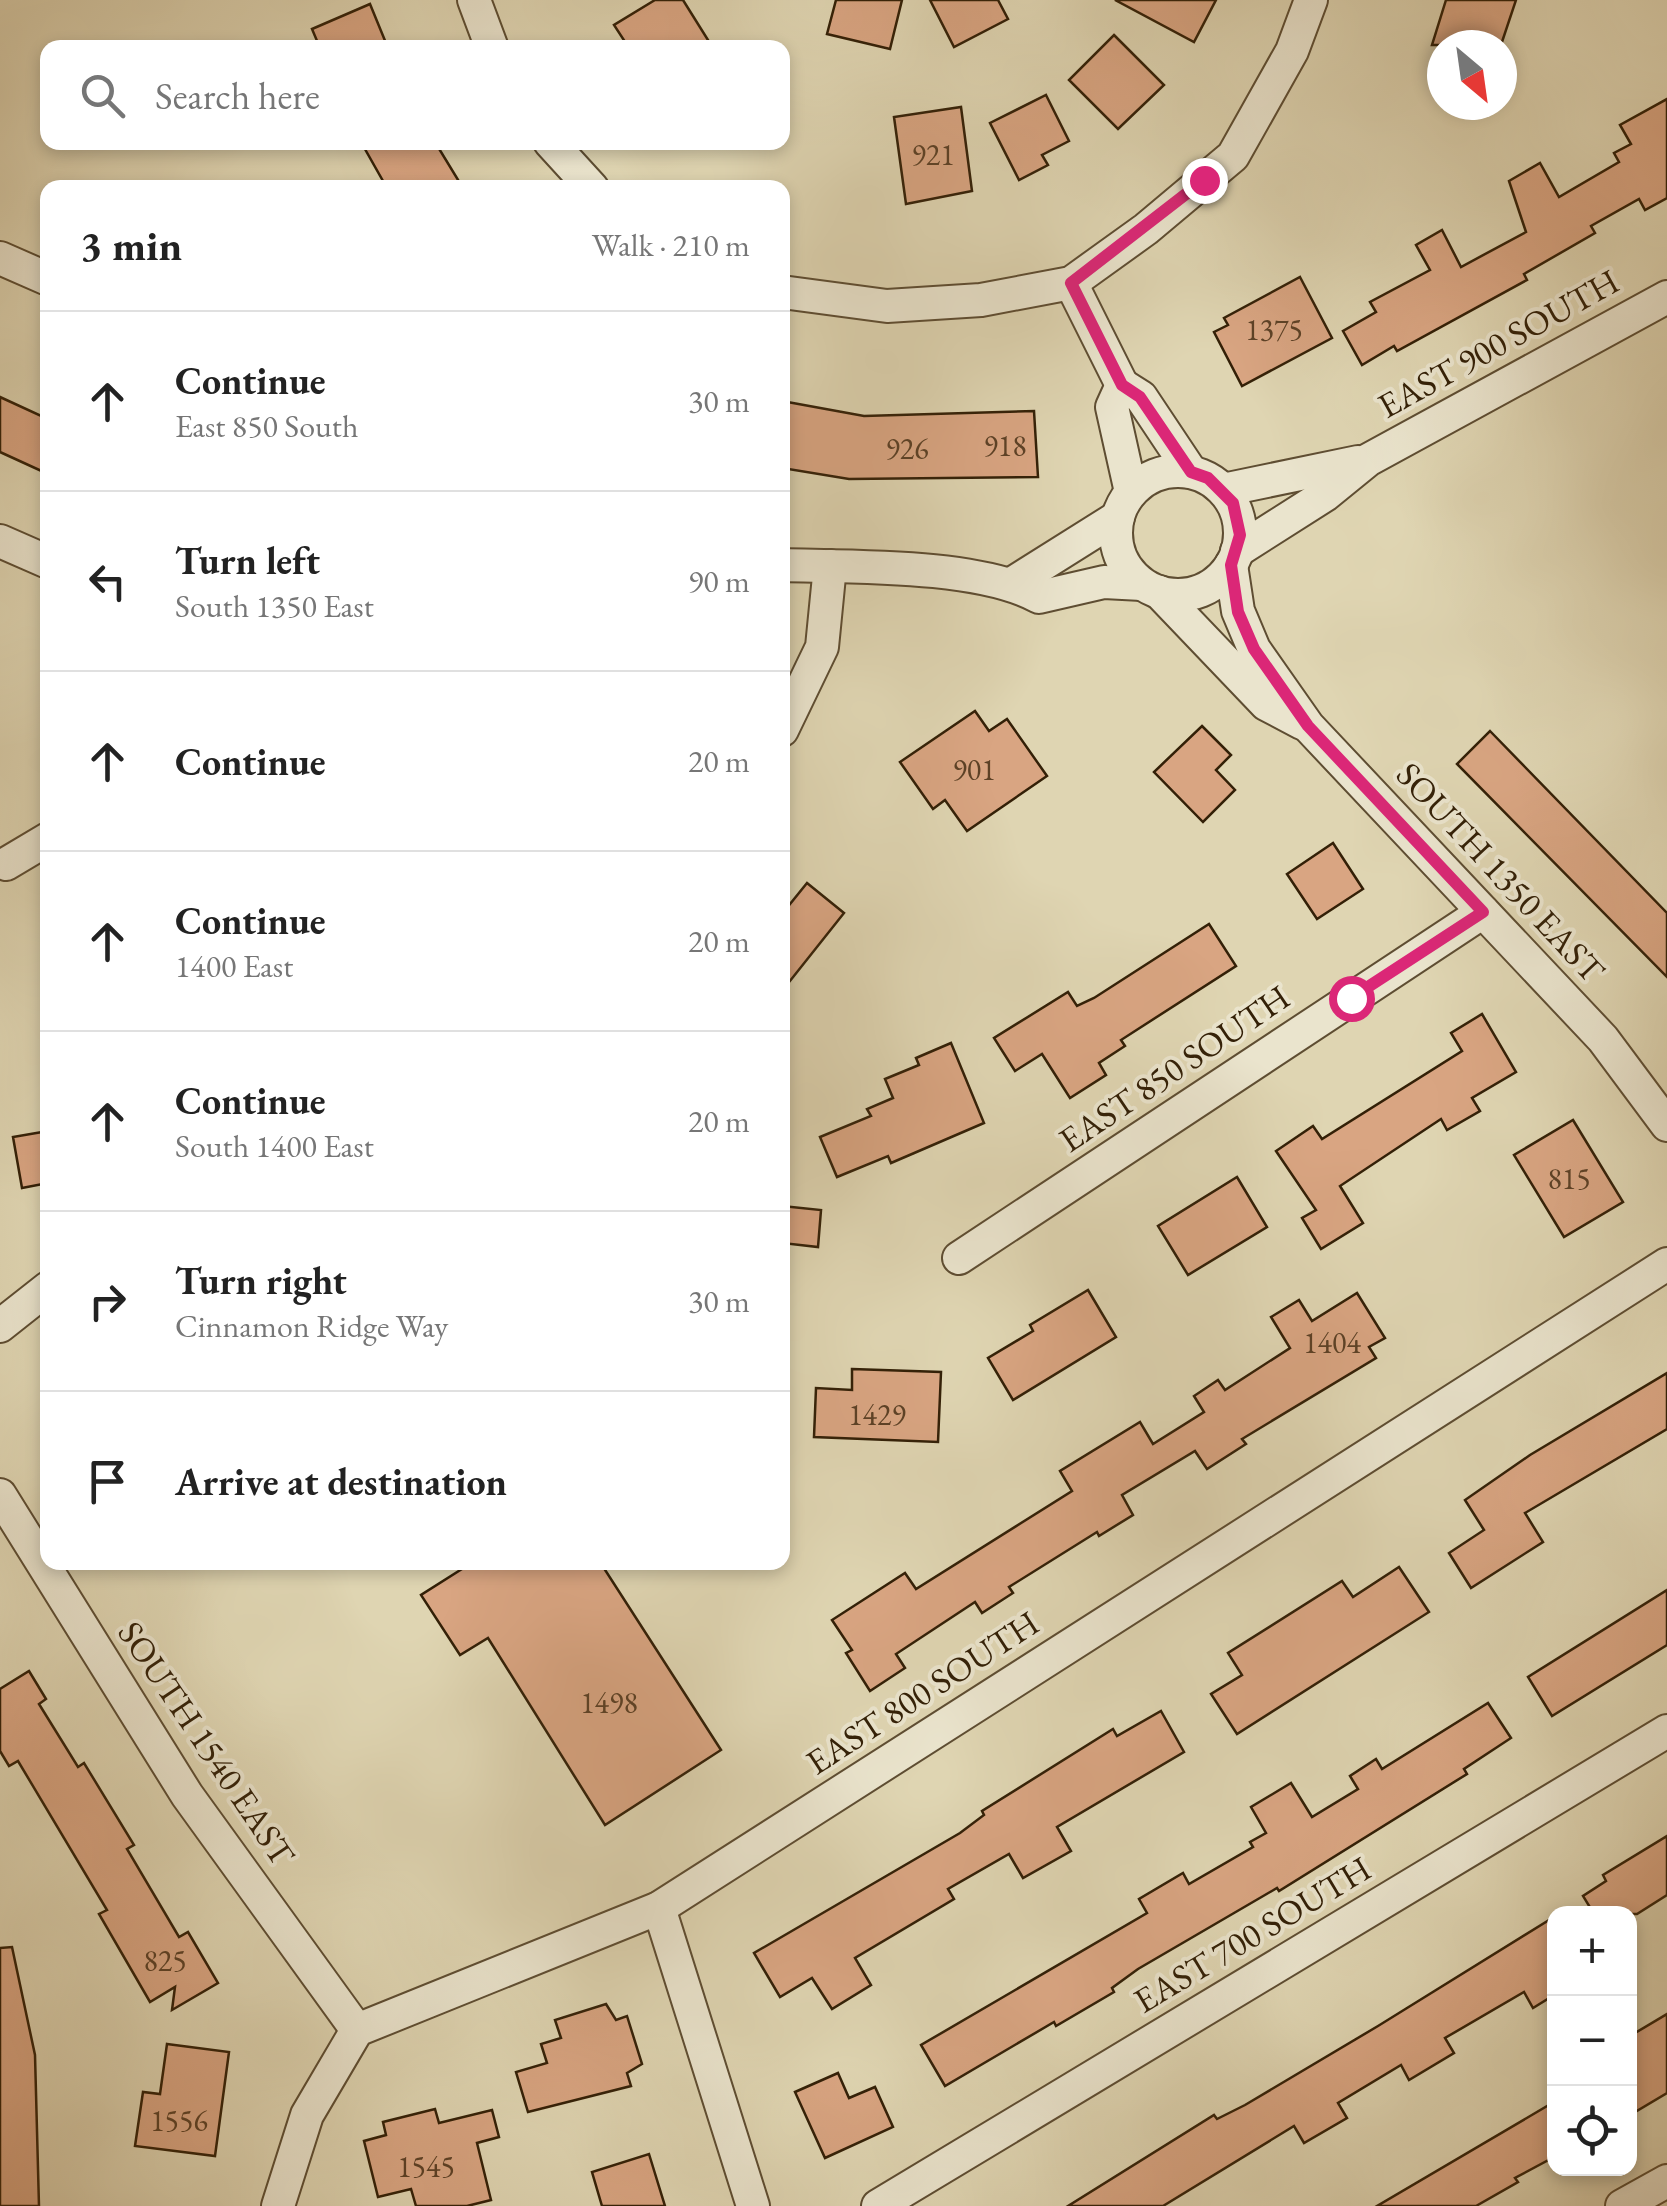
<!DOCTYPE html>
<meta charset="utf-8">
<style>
body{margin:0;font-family:"EB Garamond",serif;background:#f6f6f6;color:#222}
.controls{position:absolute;right:30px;bottom:30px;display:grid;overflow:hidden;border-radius:20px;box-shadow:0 5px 15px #0003}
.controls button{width:90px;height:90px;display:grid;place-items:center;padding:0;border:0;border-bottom:2px solid #e0e0e0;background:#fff;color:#222;font:50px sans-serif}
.compass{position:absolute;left:1427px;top:30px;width:90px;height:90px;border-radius:50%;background:#fff;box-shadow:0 5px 15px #0003;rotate:151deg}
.stop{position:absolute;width:30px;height:30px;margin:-22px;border:8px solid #db2777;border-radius:50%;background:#fff}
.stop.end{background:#db2777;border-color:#fff;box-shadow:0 2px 10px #0008}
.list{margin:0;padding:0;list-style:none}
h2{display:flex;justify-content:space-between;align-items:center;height:130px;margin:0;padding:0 40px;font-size:42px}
h2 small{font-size:32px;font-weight:400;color:#767676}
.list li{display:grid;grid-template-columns:65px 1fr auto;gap:30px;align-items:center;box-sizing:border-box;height:180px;padding:0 40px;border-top:2px solid #e0e0e0}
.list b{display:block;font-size:38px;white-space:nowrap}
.list p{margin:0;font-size:32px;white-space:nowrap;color:#767676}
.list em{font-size:32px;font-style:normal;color:#767676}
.icon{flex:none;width:55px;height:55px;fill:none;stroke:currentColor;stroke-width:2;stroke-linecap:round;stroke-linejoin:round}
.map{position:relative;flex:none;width:1667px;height:2206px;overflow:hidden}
.search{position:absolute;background:#fff;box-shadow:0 5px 15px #0003;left:40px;top:40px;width:750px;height:110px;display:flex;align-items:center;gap:25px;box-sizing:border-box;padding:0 35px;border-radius:20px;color:#767676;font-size:38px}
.panel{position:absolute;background:#fff;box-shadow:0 5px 15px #0003;left:40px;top:180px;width:750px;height:1390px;border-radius:20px}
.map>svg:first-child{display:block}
</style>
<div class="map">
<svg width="1667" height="2206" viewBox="0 0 1667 2206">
<rect width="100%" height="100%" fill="#dfd5b2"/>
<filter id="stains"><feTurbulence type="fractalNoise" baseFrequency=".002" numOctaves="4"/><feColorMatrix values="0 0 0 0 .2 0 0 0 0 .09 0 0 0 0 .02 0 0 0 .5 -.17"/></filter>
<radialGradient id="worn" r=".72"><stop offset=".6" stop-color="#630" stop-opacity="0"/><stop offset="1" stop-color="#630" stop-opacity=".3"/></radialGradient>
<g fill="#d9a582" stroke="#332007" stroke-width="2.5">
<path d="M 655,0 L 683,0 L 713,48 L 629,48 L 614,25 Z"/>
<path d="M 836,0 L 902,0 L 890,49 L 827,34 Z"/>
<path d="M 930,0 L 998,0 L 1008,19 L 954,47 Z"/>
<path d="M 1115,0 L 1216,0 L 1194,42 Z"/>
<path d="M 1446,0 L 1516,0 L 1501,45 L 1432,45 Z"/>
<path d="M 370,4 L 388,48 L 320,48 L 312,29 Z"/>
<path d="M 1114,35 L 1164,85 L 1118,129 L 1069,80 Z"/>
<path d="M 1046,95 L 1069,141 L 1042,155 L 1048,165 L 1019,180 L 990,123 Z"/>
<path d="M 1667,99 L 1667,198 L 1645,210 L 1639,199 L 1591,226 L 1595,233 L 1524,274 L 1527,280 L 1397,351 L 1394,346 L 1362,365 L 1343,331 L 1376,312 L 1370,302 L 1430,270 L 1416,245 L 1442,230 L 1461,267 L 1526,232 L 1509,181 L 1540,163 L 1559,197 L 1619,162 L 1614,153 L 1631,144 L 1620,125 Z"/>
<path d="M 961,107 L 972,191 L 906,204 L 894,117 Z"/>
<path d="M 361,142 L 435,142 L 463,188 L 387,188 Z"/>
<path d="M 1300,277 L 1332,338 L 1242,386 L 1214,332 L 1228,325 L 1224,318 Z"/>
<path d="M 0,397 L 48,419 L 48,474 L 0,452 Z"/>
<path d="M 782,401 L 864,416 L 1034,411 L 1038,477 L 849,479 L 782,468 Z"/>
<path d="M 975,711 L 989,731 L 1007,719 L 1047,776 L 967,831 L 945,800 L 933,809 L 900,762 Z"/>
<path d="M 1202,726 L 1231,755 L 1216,770 L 1235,790 L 1203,822 L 1154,772 Z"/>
<path d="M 1490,731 L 1667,913 L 1667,977 L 1457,764 Z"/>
<path d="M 1333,843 L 1363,889 L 1317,919 L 1287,874 Z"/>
<path d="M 807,883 L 844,913 L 782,991 L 782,914 Z"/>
<path d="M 1209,924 L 1236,966 L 1121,1040 L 1125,1046 L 1099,1063 L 1106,1075 L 1070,1098 L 1042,1054 L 1015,1071 L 994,1038 L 1068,992 L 1077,1006 L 1094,998 Z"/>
<path d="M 1482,1014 L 1516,1072 L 1472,1098 L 1480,1111 L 1447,1130 L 1441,1119 L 1340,1186 L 1363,1223 L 1321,1249 L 1302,1218 L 1316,1210 L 1276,1151 L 1313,1126 L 1322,1139 L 1462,1051 L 1451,1033 Z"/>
<path d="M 951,1043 L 984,1123 L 891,1163 L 888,1156 L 837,1177 L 820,1137 L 871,1116 L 867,1109 L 893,1098 L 885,1079 L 919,1065 L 916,1058 Z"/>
<path d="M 1573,1120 L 1623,1202 L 1564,1237 L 1514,1155 Z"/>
<path d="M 48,1131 L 48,1183 L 22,1188 L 13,1137 Z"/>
<path d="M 1237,1177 L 1267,1227 L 1188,1275 L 1158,1226 Z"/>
<path d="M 782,1206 L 821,1210 L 818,1247 L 782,1243 Z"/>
<path d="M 1088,1290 L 1116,1337 L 1013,1400 L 988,1358 L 1033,1331 L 1030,1325 Z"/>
<path d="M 1357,1293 L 1385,1338 L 1369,1347 L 1376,1358 L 1242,1439 L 1246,1444 L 1207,1469 L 1195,1451 L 1122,1495 L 1133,1515 L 1099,1536 L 1097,1532 L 1009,1587 L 1013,1593 L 982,1613 L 975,1602 L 896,1654 L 905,1668 L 870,1691 L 846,1653 L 852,1650 L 832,1620 L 905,1573 L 916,1589 L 1072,1491 L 1060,1471 L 1140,1422 L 1153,1444 L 1204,1412 L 1194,1396 L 1218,1380 L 1225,1390 L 1290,1348 L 1271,1317 L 1299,1300 L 1312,1321 Z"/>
<path d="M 852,1369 L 941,1372 L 938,1442 L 814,1437 L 816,1388 L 852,1390 Z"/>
<path d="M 1667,1373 L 1667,1429 L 1525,1513 L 1543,1542 L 1471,1588 L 1449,1553 L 1484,1530 L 1465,1500 L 1530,1455 Z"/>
<path d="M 473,1562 L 600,1562 L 721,1750 L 605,1825 L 488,1638 L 460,1655 L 421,1595 Z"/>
<path d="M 1399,1567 L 1429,1612 L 1237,1734 L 1211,1694 L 1242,1675 L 1228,1653 L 1342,1581 L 1353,1597 Z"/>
<path d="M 1667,1590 L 1667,1645 L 1552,1716 L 1528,1677 Z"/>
<path d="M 29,1671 L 46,1699 L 39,1704 L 78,1767 L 84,1763 L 134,1845 L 127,1849 L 179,1937 L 188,1932 L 218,1983 L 172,2010 L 175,1987 L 150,2002 L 99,1914 L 107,1910 L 18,1761 L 9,1766 L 0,1751 L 0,1689 Z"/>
<path d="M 1488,1703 L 1511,1738 L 1464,1769 L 1467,1774 L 1279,1891 L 1277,1888 L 1138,1969 L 1112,1988 L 1114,1992 L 1056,2026 L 1054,2022 L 945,2086 L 921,2045 L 1147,1913 L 1139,1899 L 1183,1873 L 1189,1884 L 1253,1847 L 1250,1842 L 1266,1833 L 1251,1807 L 1291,1783 L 1312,1817 L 1358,1789 L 1350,1776 L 1376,1759 L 1382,1769 Z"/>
<path d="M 1161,1711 L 1184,1752 L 1057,1827 L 1071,1851 L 1023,1878 L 1009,1854 L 948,1889 L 954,1899 L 855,1958 L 871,1985 L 832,2009 L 812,1978 L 780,1997 L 754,1953 L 960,1833 L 984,1815 L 982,1811 L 1113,1729 L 1117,1736 Z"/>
<path d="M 1667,1836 L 1667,1895 L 1637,1914 L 1594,1914 L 1583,1896 L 1606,1881 L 1603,1875 Z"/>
<path d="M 1554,1917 L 1554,1995 L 1533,2008 L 1524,1992 L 1445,2038 L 1454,2053 L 1409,2080 L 1401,2065 L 1338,2103 L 1347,2118 L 1304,2143 L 1294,2126 L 1163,2206 L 1068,2206 L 1214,2115 L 1217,2119 L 1245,2105 L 1378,2026 Z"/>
<path d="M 12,1947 L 35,2055 L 39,2206 L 0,2206 L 0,1948 Z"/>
<path d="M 606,2004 L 616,2020 L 627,2016 L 642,2064 L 627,2073 L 631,2086 L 528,2112 L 516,2072 L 547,2063 L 541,2044 L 561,2038 L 555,2020 Z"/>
<path d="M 1667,2014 L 1667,2093 L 1630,2115 L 1630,2036 Z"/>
<path d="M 167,2044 L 229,2052 L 215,2156 L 135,2146 L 143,2092 L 160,2094 Z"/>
<path d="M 838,2073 L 849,2098 L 875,2087 L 893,2127 L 825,2158 L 795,2092 Z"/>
<path d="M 1554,2102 L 1554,2157 L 1515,2178 L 1518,2182 L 1476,2206 L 1377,2206 Z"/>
<path d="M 435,2109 L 439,2123 L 492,2110 L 499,2137 L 477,2143 L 491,2200 L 467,2206 L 416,2206 L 411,2189 L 378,2197 L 364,2141 L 386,2135 L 383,2122 Z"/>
<path d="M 649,2154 L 665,2206 L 602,2206 L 592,2172 Z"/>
</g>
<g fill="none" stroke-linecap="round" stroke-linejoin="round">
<g stroke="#5e4d32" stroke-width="36">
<g id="minor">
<path d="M 474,0 L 492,48"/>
<path d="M 550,142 L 592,188"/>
<path d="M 0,258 L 48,279"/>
<path d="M 1071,283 L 1122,385"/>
<path d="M 782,292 L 887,306 L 981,300 L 1071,283 L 1146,229 L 1233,156 L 1292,51 L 1311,0"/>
<path d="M 1122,385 L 1141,397 L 1191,472"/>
<path d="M 1122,385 L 1112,407 L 1131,492"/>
<circle cx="1178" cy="533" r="62"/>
<path d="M 1223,490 L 1358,462"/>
<path d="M 0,541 L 48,562"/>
<path d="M 1237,551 L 1325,495 L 1368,460 L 1667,297"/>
<path d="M 782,565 C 853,567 979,564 1039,597 L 1104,582 L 1142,584"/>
<path d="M 1231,565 L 1238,611 L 1254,649 L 1308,726 L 1603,1039 L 1667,1125"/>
<path d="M 1013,583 L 1118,517"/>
<path d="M 1159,592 L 1266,704 L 1302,723"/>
<path d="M 782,730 L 822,647 L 830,566"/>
<path d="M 6,864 L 48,839"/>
<path d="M 959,1258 L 1483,912"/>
<path d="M 0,1326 L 48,1288"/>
<path d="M 0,1495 L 187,1795 L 357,2030"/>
<path d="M 659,1908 L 753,2206"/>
<path d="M 278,2206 L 307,2115 L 357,2030 L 659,1908 L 1667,1264"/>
<path d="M 878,2206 L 1667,1731"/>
<path d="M 1622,2206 L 1667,2181"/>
</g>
</g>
<use href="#minor" stroke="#eae4cd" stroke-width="32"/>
</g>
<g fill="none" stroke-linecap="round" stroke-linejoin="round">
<path stroke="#db2777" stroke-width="12" d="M 1204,180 L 1071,283 L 1122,385 L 1140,397 L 1191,472 L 1208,478 L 1233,503 L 1240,535 L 1231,565 L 1238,612 L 1254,649 L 1308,726 L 1483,912 L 1351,998"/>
</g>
<g text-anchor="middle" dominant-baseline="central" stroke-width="8" stroke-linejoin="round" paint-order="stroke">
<g font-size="30" fill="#5c4126">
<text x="933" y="154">921</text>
<text x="1274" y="329">1375</text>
<text x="1005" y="445">918</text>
<text x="907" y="448">926</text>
<text x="974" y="769">901</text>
<text x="1569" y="1178">815</text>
<text x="1332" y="1342">1404</text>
<text x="877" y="1414">1429</text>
<text x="609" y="1702">1498</text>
<text x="165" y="1960">825</text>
<text x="179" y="2120">1556</text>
<text x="426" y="2166">1545</text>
</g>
<g font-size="35" fill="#332007" stroke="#eae4cd">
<text transform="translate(1498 343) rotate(-29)">EAST 900 SOUTH</text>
<text transform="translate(1501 872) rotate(47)">SOUTH 1350 EAST</text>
<text transform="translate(1174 1068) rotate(-34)">EAST 850 SOUTH</text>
<text transform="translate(922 1692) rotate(-33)">EAST 800 SOUTH</text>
<text transform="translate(207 1743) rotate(56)">SOUTH 1540 EAST</text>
<text transform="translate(1252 1934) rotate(-31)">EAST 700 SOUTH</text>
</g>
</g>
<rect width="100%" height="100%" filter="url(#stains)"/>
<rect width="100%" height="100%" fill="url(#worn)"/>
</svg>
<div class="controls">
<button>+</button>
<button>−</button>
<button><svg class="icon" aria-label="locate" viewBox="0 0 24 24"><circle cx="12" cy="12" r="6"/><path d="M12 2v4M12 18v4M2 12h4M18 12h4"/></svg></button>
</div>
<svg class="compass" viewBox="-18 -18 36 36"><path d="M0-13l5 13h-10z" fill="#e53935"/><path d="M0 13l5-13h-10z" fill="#767676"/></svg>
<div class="stop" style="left:1351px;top:998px"></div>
<div class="stop end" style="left:1204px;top:180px"></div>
<div class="search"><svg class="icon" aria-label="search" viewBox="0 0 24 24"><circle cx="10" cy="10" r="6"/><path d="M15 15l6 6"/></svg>Search here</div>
<section class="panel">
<h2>3 min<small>Walk · 210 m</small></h2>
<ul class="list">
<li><svg class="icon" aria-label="ahead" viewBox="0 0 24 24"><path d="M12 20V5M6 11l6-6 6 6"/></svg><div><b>Continue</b><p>East 850 South</p></div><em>30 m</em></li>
<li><svg class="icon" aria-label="left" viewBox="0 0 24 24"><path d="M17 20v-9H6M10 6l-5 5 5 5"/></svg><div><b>Turn left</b><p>South 1350 East</p></div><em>90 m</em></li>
<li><svg class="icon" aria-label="ahead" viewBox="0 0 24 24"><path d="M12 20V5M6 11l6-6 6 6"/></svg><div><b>Continue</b></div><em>20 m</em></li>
<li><svg class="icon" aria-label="ahead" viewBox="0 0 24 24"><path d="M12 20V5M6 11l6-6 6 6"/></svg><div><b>Continue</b><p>1400 East</p></div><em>20 m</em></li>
<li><svg class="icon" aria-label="ahead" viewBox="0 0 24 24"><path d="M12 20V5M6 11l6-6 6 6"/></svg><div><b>Continue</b><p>South 1400 East</p></div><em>20 m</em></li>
<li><svg class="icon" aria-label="right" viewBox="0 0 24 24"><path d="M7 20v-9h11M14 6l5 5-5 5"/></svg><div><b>Turn right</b><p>Cinnamon Ridge Way</p></div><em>30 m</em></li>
<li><svg class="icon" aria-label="arrive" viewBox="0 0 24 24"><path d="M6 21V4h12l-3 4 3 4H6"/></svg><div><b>Arrive at destination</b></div></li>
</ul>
</section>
</div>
